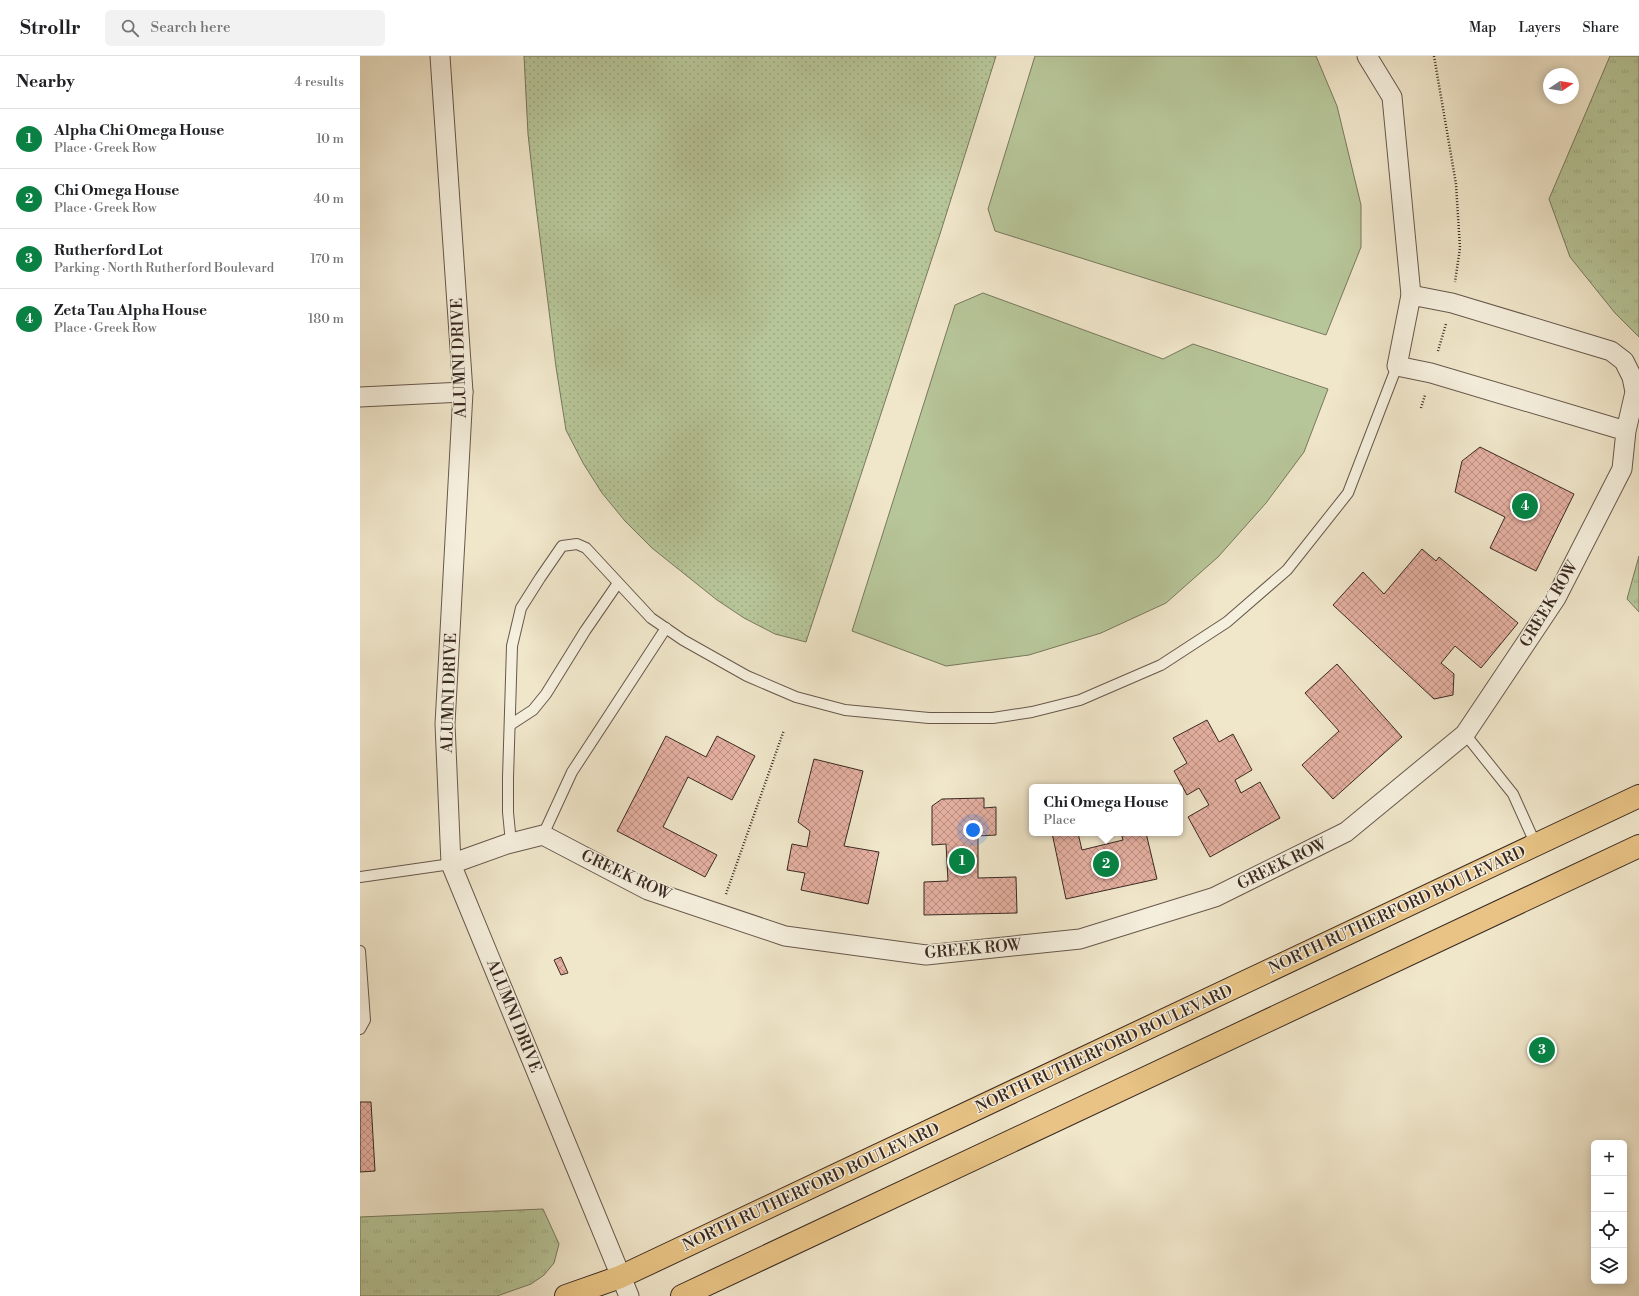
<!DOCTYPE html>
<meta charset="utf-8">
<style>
body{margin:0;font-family:"Libre Bodoni",serif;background:#f2f2f2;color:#202124}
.controls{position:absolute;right:12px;bottom:12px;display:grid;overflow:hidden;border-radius:6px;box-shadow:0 2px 10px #0003}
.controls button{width:36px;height:36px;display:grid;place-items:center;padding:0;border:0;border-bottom:1px solid #e0e0e0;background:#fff;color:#202124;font:20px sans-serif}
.compass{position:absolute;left:1183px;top:12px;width:36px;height:36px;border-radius:50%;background:#fff;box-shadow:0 2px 10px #0003;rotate:78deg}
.you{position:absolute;left:613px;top:774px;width:14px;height:14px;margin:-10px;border:3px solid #fff;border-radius:50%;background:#1a73e8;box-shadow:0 0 0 6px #1a73e833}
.badge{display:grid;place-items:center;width:26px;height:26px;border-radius:50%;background:#0b8043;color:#fff;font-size:13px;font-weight:700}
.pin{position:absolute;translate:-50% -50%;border:2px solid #fff;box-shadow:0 1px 4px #0006}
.popup{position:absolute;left:669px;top:728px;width:154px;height:52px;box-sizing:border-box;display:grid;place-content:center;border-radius:6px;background:#fff;filter:drop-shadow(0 1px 3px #0005);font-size:13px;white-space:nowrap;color:#757577}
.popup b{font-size:15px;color:#202124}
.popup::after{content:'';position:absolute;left:50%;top:100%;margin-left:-8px;border:8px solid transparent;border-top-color:#fff}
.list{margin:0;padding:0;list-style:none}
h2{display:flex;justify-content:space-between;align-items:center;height:52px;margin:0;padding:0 16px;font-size:17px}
h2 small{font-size:13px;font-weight:400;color:#757577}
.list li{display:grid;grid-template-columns:26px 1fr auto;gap:12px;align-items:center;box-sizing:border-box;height:60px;padding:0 16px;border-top:1px solid #e0e0e0}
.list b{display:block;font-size:15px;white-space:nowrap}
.list p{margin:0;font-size:13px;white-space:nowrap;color:#757577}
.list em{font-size:13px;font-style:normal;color:#757577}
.icon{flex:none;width:22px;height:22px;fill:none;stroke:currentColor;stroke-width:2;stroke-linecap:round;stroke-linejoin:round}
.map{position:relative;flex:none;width:1279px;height:1240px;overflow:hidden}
header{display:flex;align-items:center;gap:24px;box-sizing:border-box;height:56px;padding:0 20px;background:#fff;border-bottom:1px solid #e0e0e0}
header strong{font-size:19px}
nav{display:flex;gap:22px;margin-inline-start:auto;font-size:14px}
.search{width:280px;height:36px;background:#f2f2f2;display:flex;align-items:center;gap:10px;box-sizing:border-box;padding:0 14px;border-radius:6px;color:#757577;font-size:15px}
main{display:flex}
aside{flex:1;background:#fff}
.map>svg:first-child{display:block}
</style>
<header>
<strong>Strollr</strong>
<div class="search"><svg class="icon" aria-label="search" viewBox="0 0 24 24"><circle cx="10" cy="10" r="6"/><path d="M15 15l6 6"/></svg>Search here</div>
<nav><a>Map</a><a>Layers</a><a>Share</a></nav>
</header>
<main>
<aside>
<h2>Nearby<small>4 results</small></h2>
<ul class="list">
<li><span class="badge">1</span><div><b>Alpha Chi Omega House</b><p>Place · Greek Row</p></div><em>10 m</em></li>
<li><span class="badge">2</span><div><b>Chi Omega House</b><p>Place · Greek Row</p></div><em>40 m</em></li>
<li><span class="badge">3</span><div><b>Rutherford Lot</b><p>Parking · North Rutherford Boulevard</p></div><em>170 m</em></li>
<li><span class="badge">4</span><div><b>Zeta Tau Alpha House</b><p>Place · Greek Row</p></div><em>180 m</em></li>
</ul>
</aside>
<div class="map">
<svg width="1279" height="1240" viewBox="0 0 1279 1240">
<defs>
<pattern id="grass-tufts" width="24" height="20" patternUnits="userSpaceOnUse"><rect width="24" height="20" fill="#b7c699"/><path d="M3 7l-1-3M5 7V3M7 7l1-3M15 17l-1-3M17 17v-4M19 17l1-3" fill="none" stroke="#9eaa84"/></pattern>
<pattern id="park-dots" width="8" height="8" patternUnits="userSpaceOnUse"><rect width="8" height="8" fill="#b7c699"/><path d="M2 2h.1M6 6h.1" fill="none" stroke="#9eaa84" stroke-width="1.8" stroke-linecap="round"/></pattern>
<pattern id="building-cross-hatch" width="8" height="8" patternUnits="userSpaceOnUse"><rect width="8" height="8" fill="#e4afa0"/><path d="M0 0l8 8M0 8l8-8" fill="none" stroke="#ba8e82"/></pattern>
</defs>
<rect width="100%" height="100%" fill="#f0e6ca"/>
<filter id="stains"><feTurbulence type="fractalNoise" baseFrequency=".005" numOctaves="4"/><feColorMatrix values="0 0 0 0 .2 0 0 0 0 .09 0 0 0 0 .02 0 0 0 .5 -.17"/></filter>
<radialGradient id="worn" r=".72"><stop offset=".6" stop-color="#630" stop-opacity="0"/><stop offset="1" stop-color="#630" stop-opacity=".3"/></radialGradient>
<g fill="url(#grass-tufts)" stroke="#78785e">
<path d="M 1250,0 L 1279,0 L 1279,281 L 1255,257 L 1210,201 L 1189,143 Z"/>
<path d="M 1279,500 L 1279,556 L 1267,543 Z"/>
<path d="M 183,1153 L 199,1188 L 194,1207 L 184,1219 L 171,1228 L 137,1240 L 0,1240 L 0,1161 Z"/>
</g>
<path fill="url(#park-dots)" stroke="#78785e" d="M 164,0 L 636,0 L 580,178 L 446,586 L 415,578 L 384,562 L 357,544 L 292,492 L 265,465 L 242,437 L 223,407 L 206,374 L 196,311 L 176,150 L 168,78 Z"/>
<g fill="#b7c699" stroke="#78785e">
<path d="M 675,0 L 956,0 L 977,50 L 1001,149 L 1001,191 L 966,279 L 635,175 L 628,153 Z"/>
<path d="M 623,237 L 803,303 L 833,288 L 968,333 L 944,396 L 906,447 L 858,501 L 806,547 L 741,577 L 669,599 L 586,610 L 492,575 L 595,249 Z"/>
</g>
<g fill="url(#building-cross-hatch)" stroke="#392922">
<path d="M 1120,391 L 1214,438 L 1176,515 L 1130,492 L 1145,461 L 1095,436 L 1102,405 Z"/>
<path d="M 1062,493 L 1076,505 L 1079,501 L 1158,567 L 1121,612 L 1095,590 L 1081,607 L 1094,618 L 1093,639 L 1074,643 L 973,549 L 1003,516 L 1024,538 Z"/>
<path d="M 977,608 L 1042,681 L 973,743 L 942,709 L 979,675 L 945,637 Z"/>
<path d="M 847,664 L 859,686 L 873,678 L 892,714 L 875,724 L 881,737 L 900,726 L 920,762 L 850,801 L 828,761 L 849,749 L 839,732 L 827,739 L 814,715 L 827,707 L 813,682 Z"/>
<path d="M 306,680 L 346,701 L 357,680 L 395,700 L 372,744 L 328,721 L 303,771 L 357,799 L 345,821 L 257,775 Z"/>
<path d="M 454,703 L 503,715 L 484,790 L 519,796 L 508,848 L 441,834 L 445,817 L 427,814 L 432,788 L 447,791 L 450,775 L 438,766 Z"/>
<path d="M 624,742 L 624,752 L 636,751 L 636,779 L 618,780 L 618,822 L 656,821 L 657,857 L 564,859 L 564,826 L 588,825 L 586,788 L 572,789 L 572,750 L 582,743 Z"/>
<path d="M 692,777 L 718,777 L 722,794 L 763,784 L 761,777 L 786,777 L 797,823 L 706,843 Z"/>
<path d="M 201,901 L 208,917 L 201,919 L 194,904 Z"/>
<path d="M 0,1046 L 11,1046 L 15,1115 L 0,1116 Z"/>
</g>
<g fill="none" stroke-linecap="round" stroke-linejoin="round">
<g stroke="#67584c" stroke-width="12">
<g id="service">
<path d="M 150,669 L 173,654 L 186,638 L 225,575 L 258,527"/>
<path d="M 1105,678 L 1153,738 L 1176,789"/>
<path d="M 183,779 L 212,716 L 306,572"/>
<path d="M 151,787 L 148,756 L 148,722 L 152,590 L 161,552 L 180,522 L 202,490 L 217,488 L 226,492 L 291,562 L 323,584 L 387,620 L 436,641 L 485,654 L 569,662 L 633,662 L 672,656 L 720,644 L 801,609 L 867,566 L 927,514 L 988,437 L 1037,310"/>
<path d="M 0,821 L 91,808"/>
<path d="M 0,895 L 5,964 L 0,973"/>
</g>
</g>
<g stroke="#67584c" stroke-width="21">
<g id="minor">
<path d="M 80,0 L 103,336 L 85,668 L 91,808 L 269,1240"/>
<path d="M 1007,0 L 1032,41 L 1051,239"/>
<path d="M 0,341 L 103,336"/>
<path d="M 91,808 L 147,788 L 183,779 L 288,834 L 425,880 L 566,899 L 720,883 L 855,841 L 986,776 L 1105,678 L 1196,542 L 1262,413 L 1266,375 L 1275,336 L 1272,321 L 1264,305 L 1251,295 L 1092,247 L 1051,239 L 1037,310 L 1071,317 L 1266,375"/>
</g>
</g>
<g stroke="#392922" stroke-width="24">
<g id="primary">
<path d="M 206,1240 L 260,1221 L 1279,740"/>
<path d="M 322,1240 L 1279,790"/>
</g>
</g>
<g stroke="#392922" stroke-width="2.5" stroke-dasharray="1 2" stroke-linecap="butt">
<path d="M 1074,0 L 1096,128 L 1100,192 L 1095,226"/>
<path d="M 1078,295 L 1086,268"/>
<path d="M 1061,352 L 1065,339"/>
<path d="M 366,838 L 424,674"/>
</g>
<use href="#service" stroke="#f5efdd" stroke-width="10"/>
<use href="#minor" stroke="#f5efdd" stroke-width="19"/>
<use href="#primary" stroke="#e8c385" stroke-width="22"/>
</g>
<g text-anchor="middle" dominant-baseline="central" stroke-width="3" stroke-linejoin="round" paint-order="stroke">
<g font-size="16" fill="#392922" stroke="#f5efdd">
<text transform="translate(99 302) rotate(-92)">ALUMNI DRIVE</text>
<text transform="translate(1189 548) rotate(-59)">GREEK ROW</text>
<text transform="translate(89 637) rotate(-88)">ALUMNI DRIVE</text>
<text transform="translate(922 808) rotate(-26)">GREEK ROW</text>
<text transform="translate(266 819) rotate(25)">GREEK ROW</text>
<text transform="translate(1037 854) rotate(-25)">NORTH RUTHERFORD BOULEVARD</text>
<text transform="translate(613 893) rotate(-5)">GREEK ROW</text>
<text transform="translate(154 960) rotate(68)">ALUMNI DRIVE</text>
<text transform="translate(744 993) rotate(-25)">NORTH RUTHERFORD BOULEVARD</text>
<text transform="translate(451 1131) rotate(-25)">NORTH RUTHERFORD BOULEVARD</text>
</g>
</g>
<rect width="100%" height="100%" filter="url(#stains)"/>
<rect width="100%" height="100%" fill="url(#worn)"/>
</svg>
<div class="controls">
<button>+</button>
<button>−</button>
<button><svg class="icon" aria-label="locate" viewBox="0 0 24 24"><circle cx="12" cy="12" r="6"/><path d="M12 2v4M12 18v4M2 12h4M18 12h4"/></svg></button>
<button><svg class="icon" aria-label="layers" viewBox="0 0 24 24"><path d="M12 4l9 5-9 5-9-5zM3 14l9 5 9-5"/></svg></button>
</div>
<svg class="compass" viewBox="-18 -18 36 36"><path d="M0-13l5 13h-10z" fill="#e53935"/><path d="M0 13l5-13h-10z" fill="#757577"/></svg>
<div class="you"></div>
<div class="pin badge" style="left:602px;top:805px">1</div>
<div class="pin badge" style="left:746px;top:808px">2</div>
<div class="popup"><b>Chi Omega House</b>Place</div>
<div class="pin badge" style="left:1182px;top:994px">3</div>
<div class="pin badge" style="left:1165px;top:450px">4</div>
</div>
</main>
